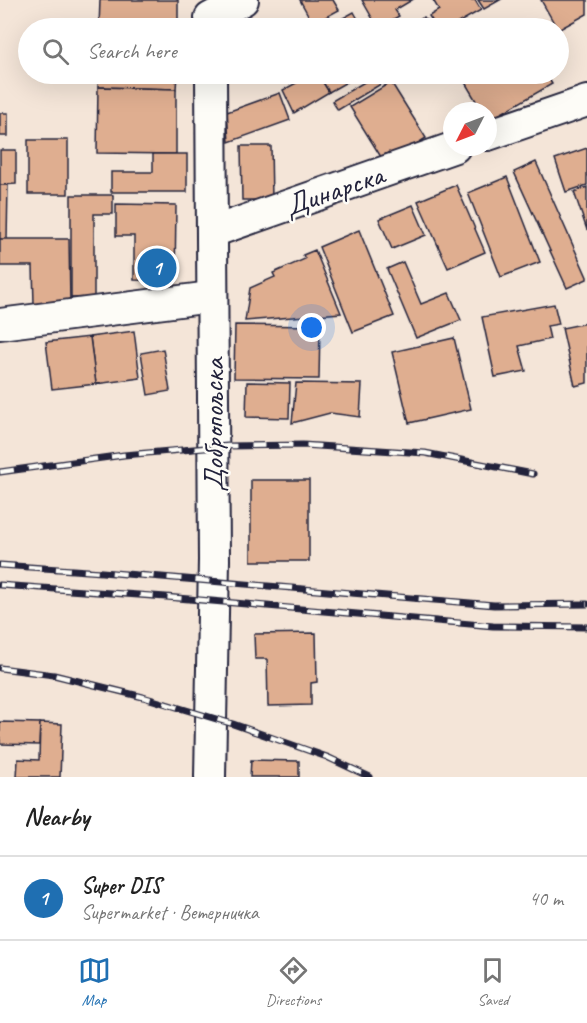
<!DOCTYPE html>
<meta charset="utf-8">
<style>
body{margin:0;font-family:Caveat,sans-serif;background:#f6f6f6;color:#222}
.compass{position:absolute;left:443px;top:102px;width:54px;height:54px;border-radius:50%;background:#fff;box-shadow:0 6px 24px #0002;rotate:228deg}
.you{position:absolute;left:312px;top:328px;width:21px;height:21px;margin:-15px;border:4px solid #fff;border-radius:50%;background:#1a73e8;box-shadow:0 0 0 9px #1a73e833}
.badge{display:grid;place-items:center;width:39px;height:39px;border-radius:50%;background:#1f6fb2;color:#fff;font-size:20px;font-weight:700}
.pin{position:absolute;translate:-50% -50%;border:3px solid #fff;box-shadow:0 2px 6px #0006}
.list{margin:0;padding:0;list-style:none}
h2{display:flex;justify-content:space-between;align-items:center;height:78px;margin:0;padding:0 24px;font-size:26px}
h2 small{font-size:20px;font-weight:400;color:#767676}
.list li{display:grid;grid-template-columns:39px 1fr auto;gap:18px;align-items:center;box-sizing:border-box;height:84px;padding:0 24px;border-top:2px solid #e0e0e0}
.list b{display:block;font-size:22px;white-space:nowrap}
.list p{margin:0;font-size:20px;white-space:nowrap;color:#767676}
.list em{font-size:20px;font-style:normal;color:#767676}
.icon{flex:none;width:33px;height:33px;fill:none;stroke:currentColor;stroke-width:2;stroke-linecap:round;stroke-linejoin:round}
.map{position:relative;flex:none;width:587px;height:777px;overflow:hidden}
.search{position:absolute;background:#fff;box-shadow:0 6px 24px #0002;left:18px;right:18px;top:18px;height:66px;display:flex;align-items:center;gap:15px;box-sizing:border-box;padding:0 21px;border-radius:33px;color:#767676;font-size:22px}
.sheet{height:162px;background:#fff}
nav{display:flex;justify-content:space-around;align-items:center;box-sizing:border-box;height:84px;border-top:2px solid #e0e0e0;background:#fff;font-size:16px;color:#767676}
nav a{display:grid;justify-items:center;gap:3px}
nav .on{color:#1f6fb2}
.map>svg:first-child{display:block}
</style>
<div class="map">
<svg width="587" height="777" viewBox="0 0 587 777">
<rect width="100%" height="100%" fill="#f4e5d8"/>
<filter id="ink" filterUnits="userSpaceOnUse"><feTurbulence type="fractalNoise" baseFrequency=".0167" numOctaves="2"/><feDisplacementMap in="SourceGraphic" scale="12" xChannelSelector="R" yChannelSelector="G"/><feConvolveMatrix kernelMatrix="1 2 1 2 8 2 1 2 1" color-interpolation-filters="sRGB"/></filter>
<g filter="url(#ink)">
<g fill="#dfae90" stroke="#22223b" stroke-width="1.5">
<path d="M 100,0 L 178,0 L 178,28 L 99,28 Z"/>
<path d="M 300,0 L 333,0 L 339,10 L 313,24 Z"/>
<path d="M 362,0 L 412,0 L 395,10 L 399,16 L 378,28 Z"/>
<path d="M 433,0 L 475,0 L 481,10 L 449,28 L 437,28 L 429,16 L 439,10 Z"/>
<path d="M 478,0 L 500,0 L 484,9 Z"/>
<path d="M 541,0 L 587,0 L 587,14 L 558,30 Z"/>
<path d="M 354,12 L 363,28 L 325,28 Z"/>
<path d="M 424,17 L 431,28 L 405,28 Z"/>
<path d="M 258,21 L 262,28 L 246,28 Z"/>
<path d="M 515,21 L 520,28 L 502,28 Z"/>
<path d="M 99,74 L 177,74 L 176,89 L 98,87 Z"/>
<path d="M 313,74 L 318,74 L 329,92 L 294,113 L 283,90 Z"/>
<path d="M 318,74 L 361,74 L 329,92 Z"/>
<path d="M 378,74 L 385,74 L 389,79 L 338,110 L 332,101 Z"/>
<path d="M 460,74 L 546,74 L 552,84 L 488,121 L 488,111 L 482,111 Z"/>
<path d="M 391,82 L 426,138 L 393,159 L 389,152 L 381,157 L 350,107 Z"/>
<path d="M 98,87 L 176,89 L 176,154 L 97,153 Z"/>
<path d="M 280,93 L 290,120 L 229,142 L 227,112 Z"/>
<rect x="0" y="113" width="8" height="23"/>
<rect x="28" y="140" width="40" height="54"/>
<path d="M 241,146 L 271,146 L 272,200 L 242,200 Z"/>
<path d="M 587,148 L 587,185 L 566,192 L 555,159 Z"/>
<path d="M 0,150 L 16,150 L 16,184 L 0,185 Z"/>
<path d="M 153,154 L 187,154 L 187,192 L 111,192 L 111,172 L 153,172 Z"/>
<path d="M 536,162 L 587,277 L 587,279 L 567,288 L 514,172 Z"/>
<path d="M 507,177 L 540,262 L 501,277 L 468,193 Z"/>
<path d="M 0,185 L 8,185 L 7,240 L 0,239 Z"/>
<path d="M 456,185 L 485,252 L 448,268 L 418,201 Z"/>
<path d="M 587,187 L 587,230 L 574,192 Z"/>
<path d="M 71,195 L 113,195 L 113,214 L 94,214 L 94,298 L 71,298 Z"/>
<path d="M 116,204 L 176,205 L 175,281 L 134,280 L 134,236 L 116,236 Z"/>
<path d="M 413,205 L 426,235 L 392,249 L 379,219 Z"/>
<path d="M 359,230 L 394,316 L 353,332 L 319,247 Z"/>
<path d="M 0,239 L 69,239 L 70,304 L 34,304 L 33,266 L 0,266 Z"/>
<path d="M 315,250 L 341,313 L 245,321 L 250,288 L 275,277 L 273,273 L 305,259 L 303,255 Z"/>
<path d="M 403,262 L 421,304 L 449,293 L 461,320 L 416,338 L 387,269 Z"/>
<path d="M 554,304 L 559,324 L 547,326 L 550,339 L 519,346 L 526,371 L 495,377 L 482,317 Z"/>
<path d="M 587,323 L 587,383 L 575,386 L 562,328 Z"/>
<path d="M 235,325 L 320,326 L 319,379 L 234,378 Z"/>
<path d="M 134,331 L 140,378 L 96,384 L 90,337 Z"/>
<path d="M 90,337 L 96,384 L 52,389 L 46,342 Z"/>
<path d="M 454,338 L 471,409 L 409,423 L 392,352 Z"/>
<path d="M 163,349 L 170,391 L 148,395 L 141,353 Z"/>
<path d="M 247,382 L 290,383 L 289,418 L 246,417 Z"/>
<path d="M 296,383 L 362,384 L 360,417 L 330,413 L 292,423 Z"/>
<rect x="251" y="480" width="58" height="81"/>
<path d="M 316,633 L 317,682 L 311,683 L 311,705 L 268,706 L 267,659 L 255,659 L 254,634 Z"/>
<path d="M 0,722 L 40,723 L 39,745 L 0,744 Z"/>
<path d="M 40,723 L 62,724 L 60,777 L 17,777 L 18,759 L 39,760 Z"/>
<path d="M 251,760 L 299,761 L 299,777 L 250,777 Z"/>
</g>
<g fill="none" stroke-linecap="round" stroke-linejoin="round">
<g stroke="#22223b" stroke-width="34">
<g id="street">
<path d="M 210,18 L 243,0"/>
<path d="M 488,135 L 587,101"/>
<path d="M 212,232 L 455,147"/>
<path d="M 0,324 L 211,297"/>
<path d="M 210,777 L 214,560 L 211,74"/>
</g>
</g>
<use href="#street" stroke="#fdfcf7" stroke-width="30"/>
<g stroke="#22223b" stroke-width="7">
<g id="rail">
<path d="M 0,472 L 124,455 L 228,446 L 303,445 L 425,453 L 533,474"/>
<path d="M 0,565 L 102,572 L 494,605 L 587,604"/>
<path d="M 0,585 L 166,597 L 493,626 L 587,627"/>
<path d="M 0,668 L 54,675 L 143,697 L 233,724 L 327,757 L 370,777"/>
</g>
</g>
<use href="#rail" stroke="#fdfcf7" stroke-width="4.5" stroke-dasharray="14" stroke-linecap="butt"/>
</g>
</g>
<g text-anchor="middle" dominant-baseline="central" stroke-width="5" stroke-linejoin="round" paint-order="stroke">
<g font-size="30" fill="#22223b" stroke="#fdfcf7">
<text transform="translate(334 190) rotate(-19)">Динарска</text>
<text transform="translate(213 425) rotate(-90)">Добропољска</text>
</g>
</g>
</svg>
<svg class="compass" viewBox="-18 -18 36 36"><path d="M0-13l5 13h-10z" fill="#e53935"/><path d="M0 13l5-13h-10z" fill="#767676"/></svg>
<div class="you"></div>
<div class="pin badge" style="left:157px;top:268px">1</div>
<div class="search"><svg class="icon" aria-label="search" viewBox="0 0 24 24"><circle cx="10" cy="10" r="6"/><path d="M15 15l6 6"/></svg>Search here</div>
</div>
<section class="sheet">
<h2>Nearby<small></small></h2>
<ul class="list">
<li><span class="badge">1</span><div><b>Super DIS</b><p>Supermarket · Ветерничка</p></div><em>40 m</em></li>
</ul>
</section>
<nav>
<a class="on"><svg class="icon" aria-label="map" viewBox="0 0 24 24"><path d="M3 6l6-2 6 2 6-2v14l-6 2-6-2-6 2zM9 4v14M15 6v14"/></svg>Map</a>
<a><svg class="icon" aria-label="directions" viewBox="0 0 24 24"><path d="M12 3l9 9-9 9-9-9zM9 14v-3h6M13 9l2 2-2 2"/></svg>Directions</a>
<a><svg class="icon" aria-label="saved" viewBox="0 0 24 24"><path d="M7 4h10v16l-5-4-5 4z"/></svg>Saved</a>
</nav>
